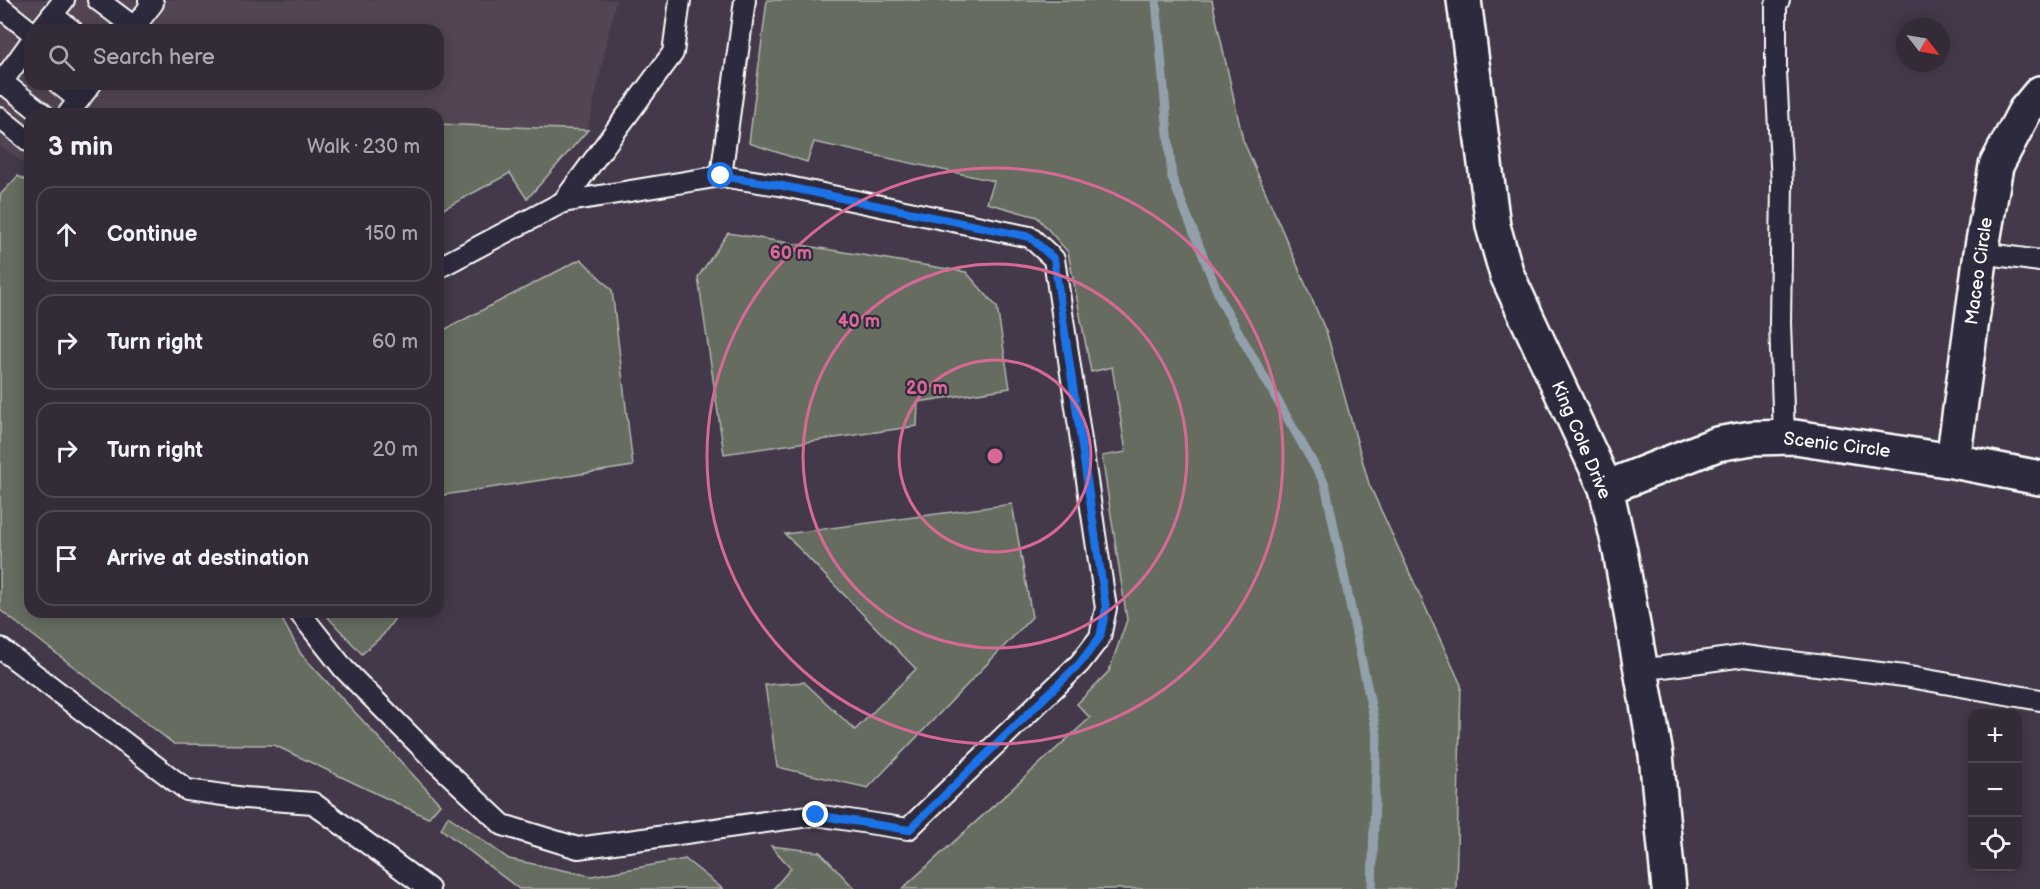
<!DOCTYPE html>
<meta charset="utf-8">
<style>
body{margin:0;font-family:"Balsamiq Sans",sans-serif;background:#3b3340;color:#f1f3f6}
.controls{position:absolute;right:18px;bottom:18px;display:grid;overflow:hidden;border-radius:12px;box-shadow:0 3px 15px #0003}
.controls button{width:54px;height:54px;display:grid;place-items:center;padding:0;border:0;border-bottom:2px solid #4e4753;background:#332b38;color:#f1f3f6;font:30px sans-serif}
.compass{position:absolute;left:1896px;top:18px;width:54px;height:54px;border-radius:50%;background:#332b38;box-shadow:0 3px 15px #0003;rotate:121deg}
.stop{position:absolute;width:18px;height:18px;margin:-14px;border:4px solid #1a73e8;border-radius:50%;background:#fff}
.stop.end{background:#1a73e8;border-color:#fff;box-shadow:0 2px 6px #0008}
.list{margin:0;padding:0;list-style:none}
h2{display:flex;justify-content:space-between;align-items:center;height:78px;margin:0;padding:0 24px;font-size:26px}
h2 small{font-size:20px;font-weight:400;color:#a9a7ae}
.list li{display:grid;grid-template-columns:39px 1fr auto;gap:18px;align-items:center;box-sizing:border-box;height:96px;margin:0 12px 12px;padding:0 12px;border:2px solid #4e4753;border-radius:18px}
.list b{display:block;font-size:22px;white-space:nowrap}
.list em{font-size:20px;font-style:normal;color:#a9a7ae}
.icon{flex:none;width:33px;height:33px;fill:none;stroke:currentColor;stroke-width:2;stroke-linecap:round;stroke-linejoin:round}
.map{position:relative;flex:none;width:2040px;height:889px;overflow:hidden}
.search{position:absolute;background:#332b38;box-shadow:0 3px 15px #0003;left:24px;top:24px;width:420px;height:66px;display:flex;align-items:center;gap:15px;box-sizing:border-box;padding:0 21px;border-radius:18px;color:#a9a7ae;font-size:22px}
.panel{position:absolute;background:#332b38;box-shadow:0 3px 15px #0003;left:24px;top:108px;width:420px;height:510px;border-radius:18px}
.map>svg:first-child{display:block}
</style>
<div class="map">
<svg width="2040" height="889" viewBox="0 0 2040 889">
<rect width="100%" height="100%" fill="#44394a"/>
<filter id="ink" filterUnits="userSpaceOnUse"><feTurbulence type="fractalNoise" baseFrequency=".0167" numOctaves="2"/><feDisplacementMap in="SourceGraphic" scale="12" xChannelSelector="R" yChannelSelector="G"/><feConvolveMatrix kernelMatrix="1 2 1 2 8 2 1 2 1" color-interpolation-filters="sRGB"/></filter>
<g filter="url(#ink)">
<path fill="#534453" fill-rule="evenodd" d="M 0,0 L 616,0 L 588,130 L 438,124 L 438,114 L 30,114 L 30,167 L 0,146 ZM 30,30 L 438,30 L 438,84 L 30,84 Z"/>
<g fill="#666d60" stroke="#b2b6b0" stroke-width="1.5">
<path d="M 767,0 L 1212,0 L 1243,140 L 1327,334 L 1369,484 L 1461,685 L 1456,889 L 902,889 L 1090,718 L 1077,704 L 1109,671 L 1127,620 L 1102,456 L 1126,452 L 1112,367 L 1091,372 L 1068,252 L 1037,217 L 987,203 L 994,181 L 814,142 L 807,162 L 749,143 Z"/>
<path d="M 438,124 L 588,130 L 527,199 L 510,173 L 438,212 Z"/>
<path d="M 18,176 L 30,183 L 30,612 L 278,612 L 301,654 L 440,804 L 428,818 L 274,745 L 174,744 L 0,610 L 0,195 Z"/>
<path d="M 728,233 L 966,272 L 997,307 L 1010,388 L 918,402 L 917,426 L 724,454 L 698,277 Z"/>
<path d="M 581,259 L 612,290 L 633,466 L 438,496 L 438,333 Z"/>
<path d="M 1012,504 L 1032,617 L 868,788 L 777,767 L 765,685 L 804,682 L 855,730 L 916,669 L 785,534 Z"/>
<path d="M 323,612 L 394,612 L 395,618 L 383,635 L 362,654 Z"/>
<path d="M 448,816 L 509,859 L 592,876 L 685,859 L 723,889 L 519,889 L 441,829 Z"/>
<path d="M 771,846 L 820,852 L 855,889 L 773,889 L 791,868 Z"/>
</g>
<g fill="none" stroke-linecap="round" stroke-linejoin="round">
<path stroke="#92a0ac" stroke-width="9" d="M 1156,0 L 1172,178 L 1222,303 L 1325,484 L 1377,734 L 1372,889"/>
<g stroke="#fff" stroke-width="24">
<g id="lane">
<path d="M 98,0 L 134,27"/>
<path d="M 1779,0 L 1776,5 L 1776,73 L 1782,183 L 1780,323 L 1784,437"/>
<path d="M 0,7 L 30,31"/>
<path d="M 52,15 L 72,30"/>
<path d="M 40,30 L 64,0"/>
<path d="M 132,30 L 153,3 L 149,0"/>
<path d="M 2,82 L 43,114"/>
<path d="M 59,84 L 79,100"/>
<path d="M 0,85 L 30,43"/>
<path d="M 68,114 L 91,84"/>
<path d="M 0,118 L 30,142"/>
<path d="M 721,176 L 745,0"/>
<path d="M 563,202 L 673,53 L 680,0"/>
<path d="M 1981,253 L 2040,261"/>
<path d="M 299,612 L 344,669 L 436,762 L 503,825 L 578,848 L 816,815 L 908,829 L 1080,663 L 1100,637 L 1106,608 L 1054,259 L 1030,237 L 779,185 L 721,176 L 563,202 L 438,268"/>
<path d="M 0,648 L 187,790 L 245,798 L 313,803 L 429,889"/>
<path d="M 1641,670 L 1744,656 L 1904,676 L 2040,700"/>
</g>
</g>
<g stroke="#fff" stroke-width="38">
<g id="street">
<path d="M 1464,0 L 1493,226 L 1507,275 L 1606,488 L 1620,551 L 1656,755 L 1669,889"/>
<path d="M 1953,461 L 1981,253 L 1996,166 L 2025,111 L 2040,93"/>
<path d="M 1606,488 L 1717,444 L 1752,438 L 1795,437 L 1953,461 L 2040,478"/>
</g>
</g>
<use href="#lane" stroke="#2f2a3d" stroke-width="20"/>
<use href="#street" stroke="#2f2a3d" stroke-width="33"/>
</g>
</g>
<g fill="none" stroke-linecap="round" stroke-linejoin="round" filter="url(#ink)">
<path stroke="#1a73e8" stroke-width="8" d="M 721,176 L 778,185 L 1030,237 L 1054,259 L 1106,608 L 1100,637 L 1080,663 L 909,830 L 816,815"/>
</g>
<g fill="none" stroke="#d76994" stroke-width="3">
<circle cx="995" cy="456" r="96"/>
<circle cx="995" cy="456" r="192"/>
<circle cx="995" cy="456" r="288"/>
</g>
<g text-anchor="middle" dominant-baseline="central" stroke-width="4.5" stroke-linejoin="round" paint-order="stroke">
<g font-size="18" fill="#fff" stroke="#2f2a3d">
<text transform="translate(1979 271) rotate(-82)">Maceo Circle</text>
<text transform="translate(1581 440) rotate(67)">King Cole Drive</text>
<text transform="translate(1837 445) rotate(7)">Scenic Circle</text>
</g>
</g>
<circle cx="995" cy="456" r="9" fill="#d76994" stroke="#2f2a3d" stroke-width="3"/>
<g font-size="18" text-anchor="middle" font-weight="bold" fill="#d76994" stroke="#2f2a3d" stroke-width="4.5" stroke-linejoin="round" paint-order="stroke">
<text x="791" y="259">60 m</text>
<text x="859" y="327">40 m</text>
<text x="927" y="394">20 m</text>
</g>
</svg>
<div class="controls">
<button>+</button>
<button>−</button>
<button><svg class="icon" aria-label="locate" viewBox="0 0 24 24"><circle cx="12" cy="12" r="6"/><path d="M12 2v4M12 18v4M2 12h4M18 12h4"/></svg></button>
</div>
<svg class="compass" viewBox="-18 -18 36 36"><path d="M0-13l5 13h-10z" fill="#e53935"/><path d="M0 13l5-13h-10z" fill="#a9a7ae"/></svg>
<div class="stop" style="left:721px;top:176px"></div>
<div class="stop end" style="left:816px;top:815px"></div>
<div class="search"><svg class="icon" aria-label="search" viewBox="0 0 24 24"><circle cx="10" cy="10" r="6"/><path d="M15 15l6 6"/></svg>Search here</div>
<section class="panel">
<h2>3 min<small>Walk · 230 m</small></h2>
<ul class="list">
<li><svg class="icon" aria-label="ahead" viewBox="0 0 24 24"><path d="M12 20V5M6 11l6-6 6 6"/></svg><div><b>Continue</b></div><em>150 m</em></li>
<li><svg class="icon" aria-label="right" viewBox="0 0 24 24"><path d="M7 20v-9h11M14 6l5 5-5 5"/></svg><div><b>Turn right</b></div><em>60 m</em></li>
<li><svg class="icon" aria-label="right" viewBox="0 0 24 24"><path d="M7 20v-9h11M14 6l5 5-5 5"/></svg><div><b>Turn right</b></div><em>20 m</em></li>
<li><svg class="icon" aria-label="arrive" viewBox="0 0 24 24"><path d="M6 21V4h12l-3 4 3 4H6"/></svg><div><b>Arrive at destination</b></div></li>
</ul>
</section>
</div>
